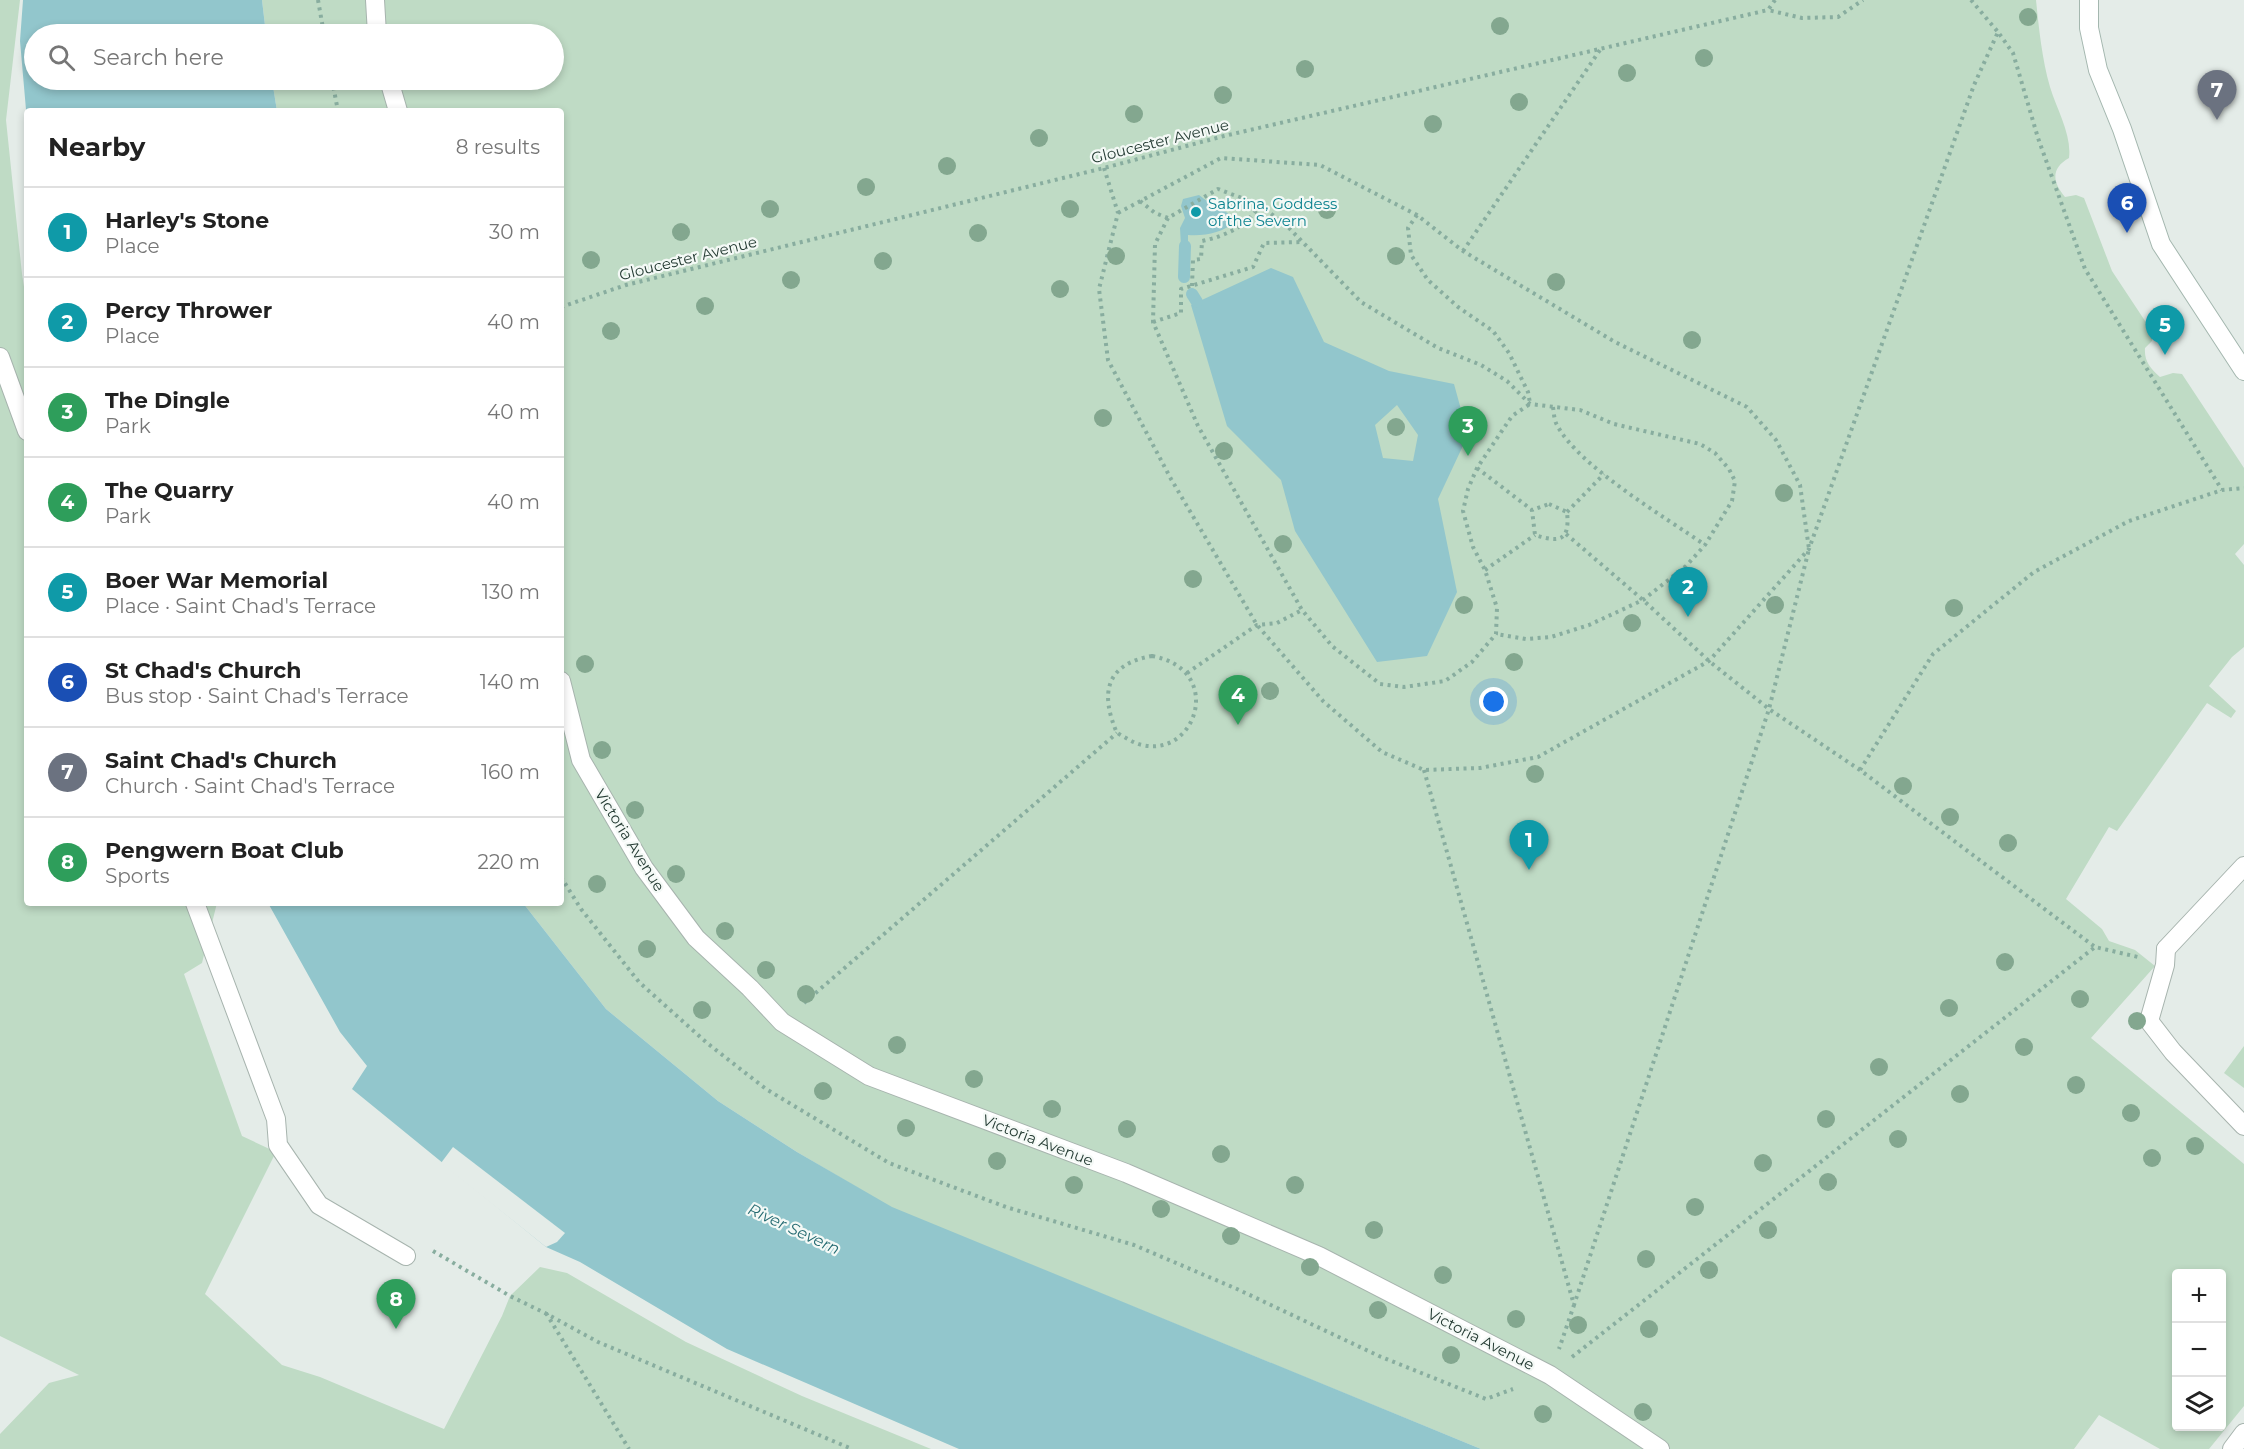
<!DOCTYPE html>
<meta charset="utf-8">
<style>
body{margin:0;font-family:Montserrat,sans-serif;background:#f2f2f2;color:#222}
.controls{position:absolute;right:18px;bottom:18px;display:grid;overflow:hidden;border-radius:6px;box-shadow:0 3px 9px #0003}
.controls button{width:54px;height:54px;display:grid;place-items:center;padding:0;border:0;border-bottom:2px solid #e0e0e0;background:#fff;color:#222;font:30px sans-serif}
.you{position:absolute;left:1494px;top:702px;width:21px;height:21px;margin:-15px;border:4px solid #fff;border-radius:50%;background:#1a73e8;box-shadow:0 0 0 9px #1a73e833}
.badge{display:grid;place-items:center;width:39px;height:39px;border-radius:50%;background:#7c3aed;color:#fff;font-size:20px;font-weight:700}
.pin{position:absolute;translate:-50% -50px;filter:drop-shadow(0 2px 3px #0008)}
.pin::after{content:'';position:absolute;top:32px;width:21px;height:18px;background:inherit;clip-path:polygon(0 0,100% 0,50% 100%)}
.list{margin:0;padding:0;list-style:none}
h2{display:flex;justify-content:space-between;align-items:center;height:78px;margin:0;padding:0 24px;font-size:26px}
h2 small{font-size:20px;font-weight:400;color:#767676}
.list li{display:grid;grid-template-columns:39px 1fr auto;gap:18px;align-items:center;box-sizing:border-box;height:90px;padding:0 24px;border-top:2px solid #e0e0e0}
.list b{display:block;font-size:22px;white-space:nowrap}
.list p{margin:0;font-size:20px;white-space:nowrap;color:#767676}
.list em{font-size:20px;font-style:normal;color:#767676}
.icon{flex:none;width:33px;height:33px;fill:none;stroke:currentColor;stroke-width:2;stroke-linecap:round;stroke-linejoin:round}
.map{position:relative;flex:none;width:2244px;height:1449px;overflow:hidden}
.search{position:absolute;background:#fff;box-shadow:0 3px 9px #0003;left:24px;top:24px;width:540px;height:66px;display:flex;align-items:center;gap:15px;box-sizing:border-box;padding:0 21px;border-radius:33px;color:#767676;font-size:22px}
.panel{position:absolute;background:#fff;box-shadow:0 3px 9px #0003;left:24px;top:108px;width:540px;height:798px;border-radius:6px}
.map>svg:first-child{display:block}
</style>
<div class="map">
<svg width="2244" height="1449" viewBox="0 0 2244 1449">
<rect width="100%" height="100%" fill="#e4ece8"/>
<g fill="#bfdbc5" fill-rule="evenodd">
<path d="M 0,0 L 20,0 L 6,120 L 22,274 L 27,306 L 27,903 L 217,903 L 202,963 L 184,974 L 242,1136 L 276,1152 L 205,1294 L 282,1365 L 320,1377 L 444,1429 L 502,1316 L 510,1296 L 540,1267 L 567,1273 L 686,1342 L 802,1396 L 931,1449 L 0,1449 L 0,1434 L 49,1383 L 79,1375 L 0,1336 Z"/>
<path d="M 262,0 L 2036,0 C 2039,29 2042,59 2050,87 C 2057,110 2072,135 2069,158 C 2051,168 2052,182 2065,197 L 2076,195 L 2084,198 L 2112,271 L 2153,333 L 2152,341 L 2145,348 C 2144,361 2150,368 2160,377 L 2173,373 L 2182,374 L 2244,468 L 2244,544 L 2235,554 L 2244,565 L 2244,647 L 2232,657 L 2209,686 L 2236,711 L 2231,718 L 2207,703 L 2117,831 L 2109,827 L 2066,899 L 2102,929 L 2109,941 L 2135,950 L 2155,966 L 2091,1038 L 2244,1164 L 2244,1406 L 2209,1449 L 2160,1449 L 2099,1415 L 2074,1449 L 1481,1449 L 892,1208 L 797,1152 L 718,1101 L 606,1009 L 523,903 L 561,903 L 561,111 L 277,111 L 272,80 L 554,80 L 554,34 L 266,34 ZM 2176,1274 L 2222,1274 L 2222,1426 L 2176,1426 Z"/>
<path d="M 2244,1046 L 2244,1088 L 2224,1073 Z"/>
</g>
<g fill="#92c6cc" fill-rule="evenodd">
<path d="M 23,0 L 262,0 L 266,34 L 34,34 L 34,80 L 272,80 L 277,111 L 27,111 L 27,121 L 20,41 Z"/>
<path d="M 1199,195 C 1212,206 1225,208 1236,221 C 1222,233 1206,236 1188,235 L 1188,246 L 1181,246 L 1180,228 L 1185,218 L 1181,206 L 1183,199 Z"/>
<path d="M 1271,268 L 1293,277 L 1324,342 L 1389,371 L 1454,384 L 1468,435 L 1438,499 L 1457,592 L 1427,656 L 1377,662 L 1295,531 L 1281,480 L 1227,426 L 1191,305 ZM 1397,405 L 1418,435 L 1413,461 L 1383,458 L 1375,425 Z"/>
<path d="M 268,903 L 523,903 L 606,1009 L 718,1101 L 797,1152 L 892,1207 L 1481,1449 L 959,1449 L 727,1349 L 580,1262 L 546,1247 L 352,1089 L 367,1066 L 340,1032 Z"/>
</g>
<path fill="#e4ece8" d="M 453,1147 L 565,1233 L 557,1242 L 546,1247 L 441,1163 Z"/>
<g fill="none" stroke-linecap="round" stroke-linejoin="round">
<g stroke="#92c6cc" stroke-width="12">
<path d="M 1184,277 L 1185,246"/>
<path d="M 1192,294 L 1197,302"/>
</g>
<g stroke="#a7b4ae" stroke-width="20">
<g id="lane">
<path d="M 0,357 L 27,431"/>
<path d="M 195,903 L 276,1119 L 278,1145 L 319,1205 L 406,1256"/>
<path d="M 2166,949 L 2165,965 L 2149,1021 L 2173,1052 L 2244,1126"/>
<path d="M 2232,1449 L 2244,1433"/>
</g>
</g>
<g stroke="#a7b4ae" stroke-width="20">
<g id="street">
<path d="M 375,0 L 377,34"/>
<path d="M 389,80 L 398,111"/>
<path d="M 561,681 L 581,760 L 644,868 L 696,938 L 750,988 L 782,1022 L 869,1076 L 1126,1173 L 1319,1256 L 1550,1375 L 1660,1449"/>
<path d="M 2166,949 L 2244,866"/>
</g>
</g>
<g stroke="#a4b7af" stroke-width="20">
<path id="secondary" d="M 2089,0 L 2089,28 L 2098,70 L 2122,129 L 2161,244 L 2244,371"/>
</g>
<g stroke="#88ad9f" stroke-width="4" stroke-dasharray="3 4.5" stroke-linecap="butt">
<path d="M 318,0 L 324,34"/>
<path d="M 1775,0 L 1768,10 L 1802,18 L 1838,17 L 1863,0"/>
<path d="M 1971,0 L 1998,32"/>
<path d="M 332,80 L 338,111"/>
<path d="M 1104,168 L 1118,213 L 1099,289 L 1108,360 L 1171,479 L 1257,625 L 1323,701 L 1382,752 L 1424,770 L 1480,768 L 1538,757 L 1709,661 L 1809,549 L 1974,85 L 1998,32 L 2013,53 L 2038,138 L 2085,269 L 2222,490"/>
<path d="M 1140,201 L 1155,213 L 1168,218 L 1218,189 L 1260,205 L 1288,227 L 1361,302 L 1438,348 L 1481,365 L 1507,381 L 1530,404 L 1580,410 L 1614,424 L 1700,444 L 1715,453 L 1729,469 L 1735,481 L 1732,501 L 1705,545 L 1686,566 L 1643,600 L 1589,625 L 1551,637 L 1526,639 L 1496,634"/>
<path d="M 1118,213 L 1221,158 L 1320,165 L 1417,215 L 1463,251 L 1615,342 L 1747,407 L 1776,440 L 1800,485 L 1809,549 L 1769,709 L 1574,1305"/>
<path d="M 1417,215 L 1408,228 L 1411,255 L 1428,280 L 1458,307 L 1493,331 L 1509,353 L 1528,392 L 1530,403"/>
<path d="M 1168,218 L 1155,244 L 1153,322 L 1198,426 L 1302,610 L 1332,646 L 1380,684 L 1404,687 L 1445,681 L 1472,662 L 1496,634 L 1497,608 L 1485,570 L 1473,547 L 1463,511 L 1468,489 L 1477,468 L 1512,416 L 1530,404"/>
<path d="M 1463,251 L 1600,50"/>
<path d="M 1192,286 L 1193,260 L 1201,259 L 1202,241 C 1226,236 1247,226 1260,205"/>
<path d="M 561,307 L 626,285 L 1104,168 L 1224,136 L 1768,10"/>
<path d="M 1153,322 L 1181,313 L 1181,289 L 1253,267 L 1264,243 L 1302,242"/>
<path d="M 1553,407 C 1554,413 1554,420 1557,425 C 1578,466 1665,517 1705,545"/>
<path d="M 1477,468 L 1532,510"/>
<path d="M 1549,504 L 1567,512 C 1570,541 1560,543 1535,535 L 1532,510 Z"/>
<path d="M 1567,512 L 1604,474"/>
<path d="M 1566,534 L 1643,600 L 1709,661 L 1769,709 L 1860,770 L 2095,947"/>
<path d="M 1485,570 L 1535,535"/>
<path d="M 1152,656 C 1225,669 1197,758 1142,745 C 1133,743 1125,737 1117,733 C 1100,694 1105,664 1152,656 Z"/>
<path d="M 1187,673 L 1257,625 L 1277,623 L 1302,610"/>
<path d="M 1424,770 L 1574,1305 L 1559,1349"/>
<path d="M 1860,770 L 1933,654 L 2034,572 L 2129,521 L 2222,490 L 2244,488"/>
<path d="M 561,877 L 581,909 L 639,982 L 707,1043 L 766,1089 L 889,1163 L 1006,1207 L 1134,1245 L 1237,1289 L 1379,1356 L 1486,1399 L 1513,1389"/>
<path d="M 804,1003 L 1117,733"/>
<path d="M 433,1251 L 510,1296 L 545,1313 L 598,1342 L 852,1449"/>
<path d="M 546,1313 L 629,1449"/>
<path d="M 1572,1357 L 2095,947 L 2138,957"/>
</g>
<use href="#lane" stroke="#fff" stroke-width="18"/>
<use href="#street" stroke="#fff" stroke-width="18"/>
<use href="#secondary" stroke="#fff" stroke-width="18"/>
</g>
<g fill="#83a78f">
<circle cx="2028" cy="17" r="9"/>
<circle cx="1500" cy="26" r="9"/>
<circle cx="1704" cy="58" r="9"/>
<circle cx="1305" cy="69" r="9"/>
<circle cx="1627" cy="73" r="9"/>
<circle cx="1223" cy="95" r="9"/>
<circle cx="1519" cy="102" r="9"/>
<circle cx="1134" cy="114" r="9"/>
<circle cx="1433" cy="124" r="9"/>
<circle cx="1039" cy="138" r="9"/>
<circle cx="947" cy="166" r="9"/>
<circle cx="866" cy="187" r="9"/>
<circle cx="770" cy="209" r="9"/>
<circle cx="1070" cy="209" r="9"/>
<circle cx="1327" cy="210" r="9"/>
<circle cx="681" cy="232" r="9"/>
<circle cx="978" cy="233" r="9"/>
<circle cx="1116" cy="256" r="9"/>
<circle cx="1396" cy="256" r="9"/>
<circle cx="591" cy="260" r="9"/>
<circle cx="883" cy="261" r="9"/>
<circle cx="791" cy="280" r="9"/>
<circle cx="1556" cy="282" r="9"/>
<circle cx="1060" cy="289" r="9"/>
<circle cx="705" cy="306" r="9"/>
<circle cx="611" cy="331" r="9"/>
<circle cx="1692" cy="340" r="9"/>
<circle cx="1103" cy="418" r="9"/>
<circle cx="1396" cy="427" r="9"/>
<circle cx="1224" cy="451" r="9"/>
<circle cx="1784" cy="493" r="9"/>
<circle cx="1283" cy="544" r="9"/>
<circle cx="1193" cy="579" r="9"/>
<circle cx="1464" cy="605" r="9"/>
<circle cx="1775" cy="605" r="9"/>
<circle cx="1954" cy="608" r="9"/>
<circle cx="1632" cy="623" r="9"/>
<circle cx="1514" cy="662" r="9"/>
<circle cx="585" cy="664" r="9"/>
<circle cx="1270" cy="691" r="9"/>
<circle cx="602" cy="750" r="9"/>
<circle cx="1535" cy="774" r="9"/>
<circle cx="1903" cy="786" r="9"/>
<circle cx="635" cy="810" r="9"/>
<circle cx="1950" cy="817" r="9"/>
<circle cx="2008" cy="843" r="9"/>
<circle cx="676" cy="874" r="9"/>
<circle cx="597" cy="884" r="9"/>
<circle cx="725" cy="931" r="9"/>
<circle cx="647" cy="949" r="9"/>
<circle cx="2005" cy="962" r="9"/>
<circle cx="766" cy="970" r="9"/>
<circle cx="806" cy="994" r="9"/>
<circle cx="2080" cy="999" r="9"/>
<circle cx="1949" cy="1008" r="9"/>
<circle cx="702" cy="1010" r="9"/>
<circle cx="2137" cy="1021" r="9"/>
<circle cx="897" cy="1045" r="9"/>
<circle cx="2024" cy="1047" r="9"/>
<circle cx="1879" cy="1067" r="9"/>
<circle cx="974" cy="1079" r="9"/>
<circle cx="2076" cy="1085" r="9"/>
<circle cx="823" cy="1091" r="9"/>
<circle cx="1960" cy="1094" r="9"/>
<circle cx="1052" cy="1109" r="9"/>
<circle cx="2131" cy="1113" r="9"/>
<circle cx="1826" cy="1119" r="9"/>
<circle cx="906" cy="1128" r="9"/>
<circle cx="1127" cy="1129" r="9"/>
<circle cx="1898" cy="1139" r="9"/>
<circle cx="2195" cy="1146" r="9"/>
<circle cx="1221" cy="1154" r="9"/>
<circle cx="2152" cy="1158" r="9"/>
<circle cx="997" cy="1161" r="9"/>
<circle cx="1763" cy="1163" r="9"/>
<circle cx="1828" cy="1182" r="9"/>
<circle cx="1074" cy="1185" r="9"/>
<circle cx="1295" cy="1185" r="9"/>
<circle cx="1695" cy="1207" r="9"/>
<circle cx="1161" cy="1209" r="9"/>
<circle cx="1374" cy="1230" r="9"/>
<circle cx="1768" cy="1230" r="9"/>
<circle cx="1231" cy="1236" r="9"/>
<circle cx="1646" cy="1259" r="9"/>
<circle cx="1310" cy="1267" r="9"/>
<circle cx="1709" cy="1270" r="9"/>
<circle cx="1443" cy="1275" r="9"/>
<circle cx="1378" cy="1310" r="9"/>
<circle cx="1516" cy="1319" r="9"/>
<circle cx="1578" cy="1325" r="9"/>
<circle cx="1649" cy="1329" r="9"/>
<circle cx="1451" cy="1355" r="9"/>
<circle cx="1643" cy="1412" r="9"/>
<circle cx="1543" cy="1414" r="9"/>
</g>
<circle fill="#0f9aa8" stroke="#f4f9f6" stroke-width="2" cx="1196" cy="212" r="6"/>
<g text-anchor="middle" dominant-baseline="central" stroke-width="4.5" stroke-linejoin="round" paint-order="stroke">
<g font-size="15" fill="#253c34" stroke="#f4f9f6">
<text transform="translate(1160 141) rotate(-14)">Gloucester Avenue</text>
<text transform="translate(688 258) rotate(-14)">Gloucester Avenue</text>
<text transform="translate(630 840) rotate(58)">Victoria Avenue</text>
<text transform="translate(1038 1140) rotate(21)">Victoria Avenue</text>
<text transform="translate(1481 1339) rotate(27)">Victoria Avenue</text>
</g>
<g font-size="15" fill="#0d838f" stroke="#f4f9f6" text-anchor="start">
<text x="1208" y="203">Sabrina, Goddess<tspan x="1208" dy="17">of the Severn</tspan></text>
</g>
<g font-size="16" font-style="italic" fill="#256b72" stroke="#f4f9f6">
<text transform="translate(794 1229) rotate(25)">River Severn</text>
</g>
</g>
</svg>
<div class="controls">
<button>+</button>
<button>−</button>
<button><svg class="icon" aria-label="layers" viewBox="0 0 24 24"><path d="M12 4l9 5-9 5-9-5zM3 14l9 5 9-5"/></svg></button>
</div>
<div class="you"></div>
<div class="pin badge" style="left:1529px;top:870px;background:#0f9aa8">1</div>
<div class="pin badge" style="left:1688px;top:617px;background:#0f9aa8">2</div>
<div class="pin badge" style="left:1468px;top:456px;background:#2e9e5b">3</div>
<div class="pin badge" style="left:1238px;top:725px;background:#2e9e5b">4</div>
<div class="pin badge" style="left:2165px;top:355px;background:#0f9aa8">5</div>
<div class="pin badge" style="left:2127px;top:233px;background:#1a4fb4">6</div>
<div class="pin badge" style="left:2217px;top:120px;background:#6b7280">7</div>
<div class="pin badge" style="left:396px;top:1329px;background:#2e9e5b">8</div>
<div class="search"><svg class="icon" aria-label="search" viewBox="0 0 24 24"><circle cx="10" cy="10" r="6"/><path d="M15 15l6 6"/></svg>Search here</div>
<section class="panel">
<h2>Nearby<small>8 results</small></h2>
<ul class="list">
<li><span class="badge" style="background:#0f9aa8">1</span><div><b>Harley's Stone</b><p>Place</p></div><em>30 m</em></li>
<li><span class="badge" style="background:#0f9aa8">2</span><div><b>Percy Thrower</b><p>Place</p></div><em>40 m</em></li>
<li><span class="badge" style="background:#2e9e5b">3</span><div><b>The Dingle</b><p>Park</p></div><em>40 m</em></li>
<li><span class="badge" style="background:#2e9e5b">4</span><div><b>The Quarry</b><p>Park</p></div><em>40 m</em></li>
<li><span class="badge" style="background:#0f9aa8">5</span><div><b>Boer War Memorial</b><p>Place · Saint Chad's Terrace</p></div><em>130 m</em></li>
<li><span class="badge" style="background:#1a4fb4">6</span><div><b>St Chad's Church</b><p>Bus stop · Saint Chad's Terrace</p></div><em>140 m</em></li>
<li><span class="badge" style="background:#6b7280">7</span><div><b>Saint Chad's Church</b><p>Church · Saint Chad's Terrace</p></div><em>160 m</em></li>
<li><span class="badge" style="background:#2e9e5b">8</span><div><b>Pengwern Boat Club</b><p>Sports</p></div><em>220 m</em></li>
</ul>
</section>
</div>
